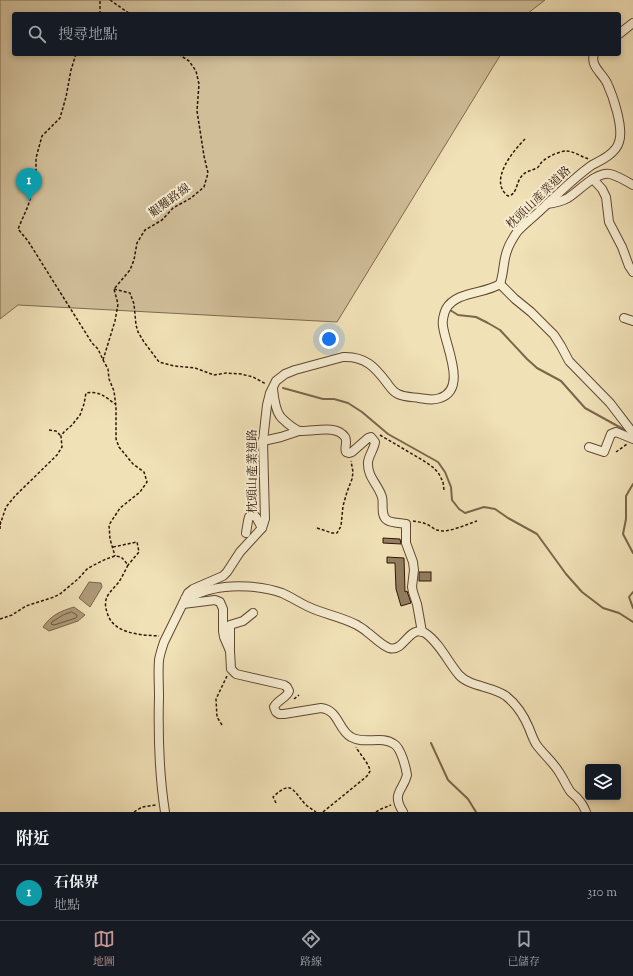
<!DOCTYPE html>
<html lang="zh-TW">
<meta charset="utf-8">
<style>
body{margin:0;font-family:"Sorts Mill Goudy","Noto Serif TC",serif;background:#242831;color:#f1f3f6}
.controls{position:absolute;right:12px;bottom:12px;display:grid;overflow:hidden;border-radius:4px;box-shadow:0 2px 6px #0003}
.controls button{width:36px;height:36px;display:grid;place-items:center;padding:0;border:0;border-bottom:1px solid #363941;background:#171b24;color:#f1f3f6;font:20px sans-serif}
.you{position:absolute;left:329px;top:339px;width:14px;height:14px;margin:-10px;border:3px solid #fff;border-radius:50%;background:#1a73e8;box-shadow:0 0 0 6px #1a73e833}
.badge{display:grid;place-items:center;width:26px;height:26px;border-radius:50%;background:#c59692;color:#fff;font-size:13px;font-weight:700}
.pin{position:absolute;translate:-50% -33px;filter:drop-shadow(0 1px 2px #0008)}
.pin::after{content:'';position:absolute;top:21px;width:14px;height:12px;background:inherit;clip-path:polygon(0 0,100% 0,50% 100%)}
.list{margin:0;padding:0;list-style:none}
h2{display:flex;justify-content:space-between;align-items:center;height:52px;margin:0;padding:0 16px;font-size:17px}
h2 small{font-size:13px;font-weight:400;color:#9ea1a6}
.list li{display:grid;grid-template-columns:26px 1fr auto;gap:12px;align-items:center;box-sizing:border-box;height:56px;padding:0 16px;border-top:1px solid #363941}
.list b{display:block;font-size:15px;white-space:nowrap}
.list p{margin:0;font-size:13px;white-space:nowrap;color:#9ea1a6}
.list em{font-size:13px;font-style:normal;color:#9ea1a6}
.icon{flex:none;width:22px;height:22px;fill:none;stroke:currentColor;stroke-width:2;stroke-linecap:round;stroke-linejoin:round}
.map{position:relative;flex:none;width:633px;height:812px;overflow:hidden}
.search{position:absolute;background:#171b24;box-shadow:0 2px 6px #0003;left:12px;right:12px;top:12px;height:44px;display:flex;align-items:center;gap:10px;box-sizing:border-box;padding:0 14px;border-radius:4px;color:#9ea1a6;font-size:15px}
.sheet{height:108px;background:#171b24}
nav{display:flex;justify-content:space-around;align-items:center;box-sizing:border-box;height:56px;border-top:1px solid #363941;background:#171b24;font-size:11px;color:#9ea1a6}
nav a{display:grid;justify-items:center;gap:2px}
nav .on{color:#c59692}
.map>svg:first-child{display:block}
</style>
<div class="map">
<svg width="633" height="812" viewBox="0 0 633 812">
<rect width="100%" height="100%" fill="#f1e1b7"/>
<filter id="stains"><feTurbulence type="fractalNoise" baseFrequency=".005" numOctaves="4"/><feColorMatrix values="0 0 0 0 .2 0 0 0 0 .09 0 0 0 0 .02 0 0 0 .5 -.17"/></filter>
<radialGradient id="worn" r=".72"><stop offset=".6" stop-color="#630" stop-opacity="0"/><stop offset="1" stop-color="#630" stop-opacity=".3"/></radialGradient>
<path fill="#d0be99" stroke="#7f694f" d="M 0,0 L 545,0 L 527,14 L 14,14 L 14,54 L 501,54 L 337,322 L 18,305 L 0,319 Z"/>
<g fill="#af9b7a" stroke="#7b654b">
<path d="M 89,582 L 101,583 L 102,587 L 90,607 L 79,598 Z"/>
<path d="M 74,607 L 85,615 L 78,621 L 49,631 L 43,627 C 51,615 61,611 74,607 Z"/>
</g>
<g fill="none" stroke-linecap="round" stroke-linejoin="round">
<path stroke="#6e5840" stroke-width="1" d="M 72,612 L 77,615 L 77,616 L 76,618 L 54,625 L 51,624 L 52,622 L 63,615 Z"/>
<g stroke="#7b654b" stroke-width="2">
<path d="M 450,310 L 458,315 L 476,317 L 488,323 L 500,330 L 527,359 L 537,368 L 561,381 L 585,408 L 623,429 L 626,432"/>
<path d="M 283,388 L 323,399 L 334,399 L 348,403 L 362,412 L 388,434 L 438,462 L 445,472 L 451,487 L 452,500 L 459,509 L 465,513 L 484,507 L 495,509 L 508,518 L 537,534 L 566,574 L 582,592 L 603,608 L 619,613 L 633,622"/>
<path d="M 633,484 L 626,496 L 626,519 L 623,534 L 633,553"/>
<path d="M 633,592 L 629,597 L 633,608"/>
<path d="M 431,743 L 448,780 L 468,799 L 476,812"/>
</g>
</g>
<g fill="#937f62" stroke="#2e1405">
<path d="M 383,538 L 400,539 L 401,544 L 383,543 Z"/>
<path d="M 387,557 L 404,558 L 405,592 L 407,591 L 411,603 L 401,606 L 396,589 L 395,563 L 387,563 Z"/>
<rect x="419" y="572" width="12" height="9"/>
</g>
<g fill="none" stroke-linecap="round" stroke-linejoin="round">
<g stroke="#5f4732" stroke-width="10">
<g id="street">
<path d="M 619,34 L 633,23"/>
<path d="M 593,179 L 602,189 L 606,197 L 609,222 L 622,247 L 629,266 L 633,272"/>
<path d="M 547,204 C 555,203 561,202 568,198 C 579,191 597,171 610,174 C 618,176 626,181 633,185"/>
<path d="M 500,284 L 515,299 L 531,312 L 554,335 L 561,346 L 569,361 L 610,403 L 633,433"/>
<path d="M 624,318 L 633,321"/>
<path d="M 273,389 C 274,398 275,409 280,416 C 282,419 285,421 287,423 C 291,426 295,430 300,431 C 313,432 336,424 345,437 C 348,441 344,447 346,452 L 349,453 L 352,452 L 368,438 L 371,437 L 375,442 C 374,449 369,455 368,462 C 367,477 378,484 382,497 C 384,504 380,515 387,520 C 391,523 400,523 406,524 L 406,543 L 413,562 L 414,570 L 412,587 L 413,592 L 417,604 L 422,632"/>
<path d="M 263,441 L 281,437 L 299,431"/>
<path d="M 589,447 L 604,452 L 611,434 L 616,432 L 633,439"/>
<path d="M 246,533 L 248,521 L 249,517 L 254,515 L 256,517 L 262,528"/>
<path d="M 185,599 C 194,595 203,591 213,589 C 233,584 263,586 282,593 C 291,597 300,603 309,607 C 324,614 342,617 357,625 C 360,627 364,629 367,632 C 374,637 381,645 389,648 C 404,653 409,624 425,633 C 439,642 448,662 459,675 C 470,687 492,686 506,696 C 516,704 524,716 529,728 C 531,733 533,739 536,744 C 543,754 553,762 559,772 C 563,778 566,785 570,791 C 572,794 576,796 578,799 C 582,803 584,807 586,812"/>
<path d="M 183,604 L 215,600 L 220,602 L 223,609 L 223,631 L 224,637 L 230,651 L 231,669 L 236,674 L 284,685 L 287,687 L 289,691 C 287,698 277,700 274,707 L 276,712 L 279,714 L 284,714 L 321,708 C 339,710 338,730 351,737 C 365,745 381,735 394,744 C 401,748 406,768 407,775 C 403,791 391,793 403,812"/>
<path d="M 230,648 L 230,625 L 243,621 L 253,613"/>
<path d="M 165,812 C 159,774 158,735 159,696 C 159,684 158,672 159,660 C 160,654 162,648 164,642 L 188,593 L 193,589 L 223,576 L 227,572 L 240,552 L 262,528 L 265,519 L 263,441 L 267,405 L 270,393 L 276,381 L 285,374 L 295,370 L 343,357 C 365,356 375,367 387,383 C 390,387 393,392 398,394 C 404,397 412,397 419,398 C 426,399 433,401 440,398 C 468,389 445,345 443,326 C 442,321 444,313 446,309 C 456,291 485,294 500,284 C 504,273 503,261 507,251 C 509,244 513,238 517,232 C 525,223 535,216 544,207 C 559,193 575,177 592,165 C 602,160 616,153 619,142 C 624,128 613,96 607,83 C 602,73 590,66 594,54"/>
</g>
</g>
<g stroke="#2e1405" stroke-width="1.5" stroke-dasharray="3 2" stroke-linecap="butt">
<path d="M 110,0 L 130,14"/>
<path d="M 100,14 L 100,0"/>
<path d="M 76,54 L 71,70 L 66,97 L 60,118 L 42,136 L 36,158 L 36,179 L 28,206 L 18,229 L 28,241 L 92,343 L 98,349 L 103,360 L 108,369 L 109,379 L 114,391 L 116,407 L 116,439 L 119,447 L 133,464 L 144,472 L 147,482 L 140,492 L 120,508 L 109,525 L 110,539 L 115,556"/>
<path d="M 525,139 C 513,151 488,181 508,196 C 517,195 516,183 521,177 C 525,171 531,171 537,168 C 540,166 540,163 543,161 C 547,157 560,151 566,151 C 574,151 581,157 589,159"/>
<path d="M 114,289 L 130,293 L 134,304 L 136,325 L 138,332 L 144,342 L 159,362 L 174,366 L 195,368 L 214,375 L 226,373 L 241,374 L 253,377 L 266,384"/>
<path d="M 103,360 L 115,321 L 118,304 L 114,289 L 130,270 L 134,260 L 137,243 L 145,230 L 162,220 L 173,208 L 191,198 L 204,187 L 208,173 L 204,156 L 197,111 L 199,84 L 196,71 L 189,61 L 178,54"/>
<path d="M 49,430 L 56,431 L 61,436"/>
<path d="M 380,435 L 424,461 L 434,468 L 439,474 L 443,482 L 444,490"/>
<path d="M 616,452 L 627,444"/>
<path d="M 0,521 L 0,530"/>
<path d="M 413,521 C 417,522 422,522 426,524 C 430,525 433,529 437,530 C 447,534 467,524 477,521"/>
<path d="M 0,525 L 6,507 L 15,496 L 57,455 L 62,447 L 61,436 L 64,432 L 72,425 L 80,415 L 84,404 L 86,393 C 100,391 104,396 115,404"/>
<path d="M 317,528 L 332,533 L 337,533 L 341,526 L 343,506 L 347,492 L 352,479 L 353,472 L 351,461"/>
<path d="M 113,547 L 137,542 L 139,552 L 128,565"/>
<path d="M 0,619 L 12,615 L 26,606 L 54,597 L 60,594 L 78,579 L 87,569 L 92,566 L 106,559 L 115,556 L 121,557 L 124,560 L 128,565 C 125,571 122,577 119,582 C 115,587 110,591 107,597 C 105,601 105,607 107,612 C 112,634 141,635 159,636"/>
<path d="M 294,699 L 299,695"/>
<path d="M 222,725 L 217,717 L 216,699 L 227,676"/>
<path d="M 276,803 L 273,797 C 291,780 292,789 305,804 C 308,807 312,809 316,812"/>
<path d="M 134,812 L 142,807 L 156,805"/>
<path d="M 323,812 L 366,777 C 368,775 369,773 370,771 C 370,765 359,753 356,747"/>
<path d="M 376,812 L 381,809 L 391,805"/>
</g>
<use href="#street" stroke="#f6ecd0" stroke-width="8"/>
</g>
<g text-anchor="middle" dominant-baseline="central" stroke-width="4" stroke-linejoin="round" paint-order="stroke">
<g font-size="12" fill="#2e1405" stroke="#f6ecd0">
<text transform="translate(539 198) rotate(-44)">枕頭山產業道路</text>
<text transform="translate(170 201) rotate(-37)">艱難路線</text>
<text transform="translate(253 471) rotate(-90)">枕頭山產業道路</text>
</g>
</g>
<rect width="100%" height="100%" filter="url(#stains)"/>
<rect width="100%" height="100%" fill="url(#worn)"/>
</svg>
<div class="controls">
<button><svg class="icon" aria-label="layers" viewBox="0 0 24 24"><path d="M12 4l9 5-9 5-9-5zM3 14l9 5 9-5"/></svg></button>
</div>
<div class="you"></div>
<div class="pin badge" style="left:29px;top:201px;background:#0f9aa8">1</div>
<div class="search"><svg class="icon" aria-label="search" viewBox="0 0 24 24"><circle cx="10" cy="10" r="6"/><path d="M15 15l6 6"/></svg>搜尋地點</div>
</div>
<section class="sheet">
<h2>附近<small></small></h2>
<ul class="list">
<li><span class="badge" style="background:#0f9aa8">1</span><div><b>石保界</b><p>地點</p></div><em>310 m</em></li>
</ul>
</section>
<nav>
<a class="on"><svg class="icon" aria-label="map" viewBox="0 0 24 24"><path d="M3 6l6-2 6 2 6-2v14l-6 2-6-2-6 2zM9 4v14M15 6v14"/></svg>地圖</a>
<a><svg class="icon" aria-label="directions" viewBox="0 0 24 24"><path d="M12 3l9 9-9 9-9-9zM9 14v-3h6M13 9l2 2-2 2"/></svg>路線</a>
<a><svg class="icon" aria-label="saved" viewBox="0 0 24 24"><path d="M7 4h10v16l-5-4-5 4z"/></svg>已儲存</a>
</nav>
